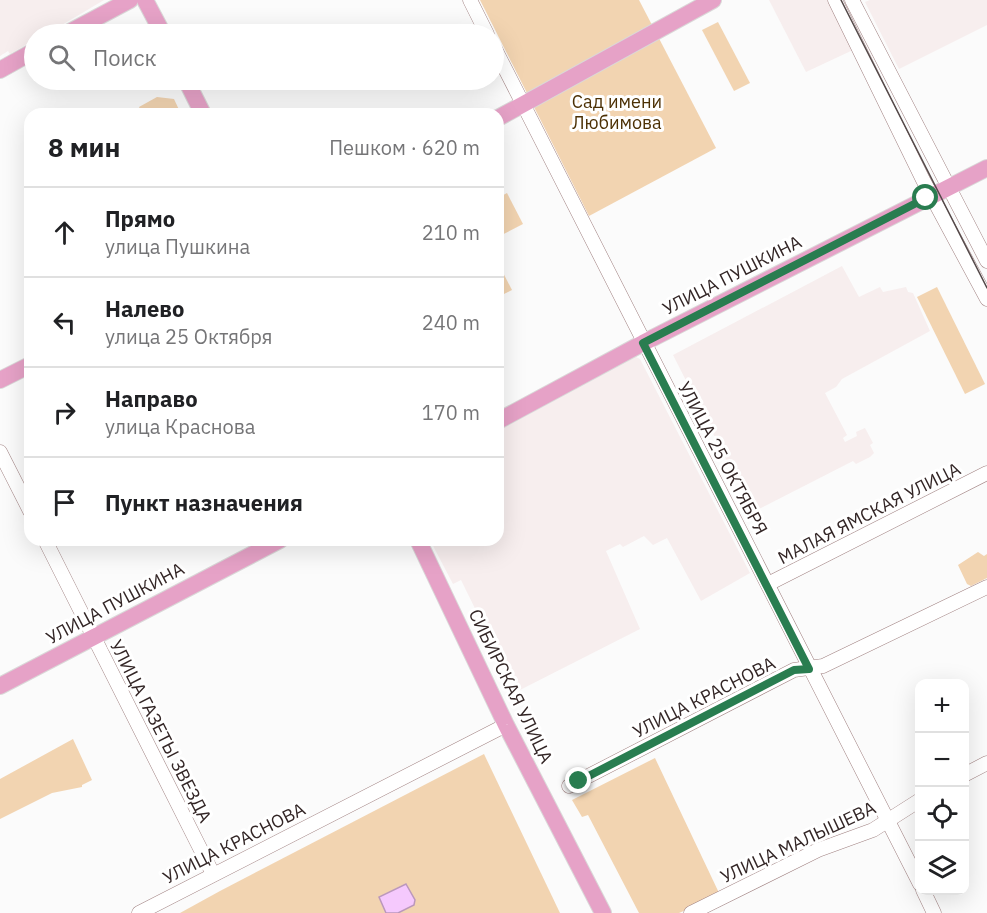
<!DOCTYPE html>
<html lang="ru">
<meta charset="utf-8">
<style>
body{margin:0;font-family:"IBM Plex Sans",sans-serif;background:#f6f6f6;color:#202124}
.controls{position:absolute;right:18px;bottom:18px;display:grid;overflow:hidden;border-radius:12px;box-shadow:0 6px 24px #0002}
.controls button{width:54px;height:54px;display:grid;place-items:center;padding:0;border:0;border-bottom:2px solid #e0e0e0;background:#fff;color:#202124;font:30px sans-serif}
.stop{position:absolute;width:18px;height:18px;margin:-14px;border:4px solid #297d50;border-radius:50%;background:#fff}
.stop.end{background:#297d50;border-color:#fff;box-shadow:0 2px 6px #0008}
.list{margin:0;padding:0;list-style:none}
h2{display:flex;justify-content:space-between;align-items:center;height:78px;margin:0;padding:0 24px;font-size:26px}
h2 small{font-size:20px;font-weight:400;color:#757577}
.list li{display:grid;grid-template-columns:39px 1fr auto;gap:18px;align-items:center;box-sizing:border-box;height:90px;padding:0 24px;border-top:2px solid #e0e0e0}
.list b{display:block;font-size:22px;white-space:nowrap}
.list p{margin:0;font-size:20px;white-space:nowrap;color:#757577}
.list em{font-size:20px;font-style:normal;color:#757577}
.icon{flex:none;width:33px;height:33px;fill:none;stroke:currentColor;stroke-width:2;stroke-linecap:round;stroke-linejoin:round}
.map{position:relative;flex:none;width:987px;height:913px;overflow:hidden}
.search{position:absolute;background:#fff;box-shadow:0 6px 24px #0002;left:24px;top:24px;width:480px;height:66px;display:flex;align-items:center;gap:15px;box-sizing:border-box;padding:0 21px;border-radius:33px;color:#757577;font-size:22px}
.panel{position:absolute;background:#fff;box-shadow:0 6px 24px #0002;left:24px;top:108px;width:480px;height:438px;border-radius:18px}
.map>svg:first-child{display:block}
</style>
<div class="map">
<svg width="987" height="913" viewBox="0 0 987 913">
<rect width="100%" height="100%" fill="#fbfbfb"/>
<g fill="#f7eeee">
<path d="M 0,0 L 104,0 L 50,32 L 48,30 L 34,34 L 28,41 L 29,43 L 10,54 L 8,51 L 0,56 Z"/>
<path d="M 769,0 L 828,0 L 853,50 L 806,72 Z"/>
<path d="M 870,0 L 987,0 L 987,25 L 899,69 L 865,2 Z"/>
<path d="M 842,266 L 859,297 L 880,287 L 883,292 L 906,287 L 908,292 L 913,293 L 930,331 L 842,379 L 836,387 L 825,393 L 847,435 L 843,438 L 845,442 L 857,436 L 856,432 L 865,428 L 873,443 L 870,445 L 874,453 L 870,457 L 856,464 L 853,461 L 753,512 L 673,355 Z"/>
<path d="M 636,357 L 640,359 L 750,573 L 701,601 L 667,538 L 653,545 L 644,536 L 623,547 L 620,544 L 606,551 L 640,629 L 516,692 L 461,580 L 453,584 L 430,540 L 498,540 L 498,431 Z"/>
</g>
<g fill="#f2d4b1">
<path d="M 480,0 L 639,0 L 716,148 L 589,216 Z"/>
<path d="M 718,22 L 750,83 L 734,91 L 702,30 Z"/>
<path d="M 157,97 L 174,99 L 181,114 L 159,114 L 156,108 L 142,114 L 139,107 Z"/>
<path d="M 507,193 L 523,224 L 498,237 L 498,198 Z"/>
<path d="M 498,263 L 512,290 L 498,297 Z"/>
<path d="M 937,287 L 985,384 L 965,394 L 917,297 Z"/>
<path d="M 978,552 L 984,556 L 987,554 L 987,578 L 971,586 L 967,584 L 958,565 Z"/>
<path d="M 73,739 L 92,780 L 82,785 L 82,787 L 52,793 L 0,819 L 0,779 Z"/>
<path d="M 484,754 L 560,913 L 180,913 L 220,891 Z"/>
<path d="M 655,758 L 720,895 L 679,913 L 639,913 L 588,815 L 582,817 L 572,800 Z"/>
</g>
<path fill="#f5c9fd" stroke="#bb98bc" stroke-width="1.5" d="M 406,884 L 415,900 L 414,905 L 398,913 L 386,913 L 379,897 Z"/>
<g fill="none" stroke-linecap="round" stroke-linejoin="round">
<g stroke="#a18282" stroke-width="15">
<g id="minor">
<path d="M 470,0 L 487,34"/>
<path d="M 835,0 L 923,180 L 987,299"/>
<path d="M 852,0 L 987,261"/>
<path d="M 494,47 L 920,884"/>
<path d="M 0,452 L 30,511"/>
<path d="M 45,540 L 213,874"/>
<path d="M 768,584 L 987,473"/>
<path d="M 964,775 L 987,763"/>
<path d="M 569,786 L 794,670 L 823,666 L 987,587"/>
<path d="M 923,890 L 934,913"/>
<path d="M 139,913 L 506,725"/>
<path d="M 691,913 L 818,850 L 873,830 L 920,800"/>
</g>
</g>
<g stroke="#dad8d8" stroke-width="18">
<g id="major">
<path d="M 145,0 L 163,34"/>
<path d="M 66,34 L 130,0"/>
<path d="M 0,70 L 34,51"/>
<path d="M 186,80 L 203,114"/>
<path d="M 498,118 L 713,0"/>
<path d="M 0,380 L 30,365"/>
<path d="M 498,421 L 643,343 L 987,168"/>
<path d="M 418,540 L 506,725 L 603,913"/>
<path d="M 0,686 L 280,540"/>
</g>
</g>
<use href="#minor" stroke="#fff" stroke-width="14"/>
<use href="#major" stroke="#e6a2c7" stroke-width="16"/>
<path stroke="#544949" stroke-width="1.5" d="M 841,0 L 987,288"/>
</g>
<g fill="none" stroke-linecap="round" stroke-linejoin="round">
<path stroke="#297d50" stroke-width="8" d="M 579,781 L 794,670 L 809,669 L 643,343 L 926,198"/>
</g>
<g text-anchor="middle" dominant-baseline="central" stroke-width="6" stroke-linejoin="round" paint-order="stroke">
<g font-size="18" fill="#4c3004" stroke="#fff">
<text x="617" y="101">Сад имени<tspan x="617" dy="21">Любимова</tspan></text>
</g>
<g font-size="18" fill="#332626" stroke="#fff">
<text transform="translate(732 275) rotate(-27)">УЛИЦА ПУШКИНА</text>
<text transform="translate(723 458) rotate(62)">УЛИЦА 25 ОКТЯБРЯ</text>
<text transform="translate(869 513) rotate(-27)">МАЛАЯ ЯМСКАЯ УЛИЦА</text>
<text transform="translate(115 603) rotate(-28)">УЛИЦА ПУШКИНА</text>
<text transform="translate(511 686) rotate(64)">СИБИРСКАЯ УЛИЦА</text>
<text transform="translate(704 697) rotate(-27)">УЛИЦА КРАСНОВА</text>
<text transform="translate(161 731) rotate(63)">УЛИЦА ГАЗЕТЫ ЗВЕЗДА</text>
<text transform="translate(798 842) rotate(-25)">УЛИЦА МАЛЫШЕВА</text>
<text transform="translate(234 843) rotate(-27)">УЛИЦА КРАСНОВА</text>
</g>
</g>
</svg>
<div class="controls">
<button>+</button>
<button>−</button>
<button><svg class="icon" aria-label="locate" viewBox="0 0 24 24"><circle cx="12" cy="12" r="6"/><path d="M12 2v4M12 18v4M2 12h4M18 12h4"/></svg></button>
<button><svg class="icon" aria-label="layers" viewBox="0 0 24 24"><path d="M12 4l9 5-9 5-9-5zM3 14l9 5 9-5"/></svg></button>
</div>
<div class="stop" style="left:926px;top:198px"></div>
<div class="stop end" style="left:579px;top:781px"></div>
<div class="search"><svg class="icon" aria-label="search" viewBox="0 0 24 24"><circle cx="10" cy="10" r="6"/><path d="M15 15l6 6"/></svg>Поиск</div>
<section class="panel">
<h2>8 мин<small>Пешком · 620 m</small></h2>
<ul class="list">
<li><svg class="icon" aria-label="ahead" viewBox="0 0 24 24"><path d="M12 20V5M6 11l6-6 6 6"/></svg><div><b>Прямо</b><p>улица Пушкина</p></div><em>210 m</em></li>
<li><svg class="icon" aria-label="left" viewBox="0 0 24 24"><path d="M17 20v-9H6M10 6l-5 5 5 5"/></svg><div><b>Налево</b><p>улица 25 Октября</p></div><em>240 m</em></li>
<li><svg class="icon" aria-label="right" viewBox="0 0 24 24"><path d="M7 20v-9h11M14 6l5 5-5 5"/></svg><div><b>Направо</b><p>улица Краснова</p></div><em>170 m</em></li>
<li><svg class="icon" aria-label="arrive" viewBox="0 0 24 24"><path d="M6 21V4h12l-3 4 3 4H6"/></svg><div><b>Пункт назначения</b></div></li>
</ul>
</section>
</div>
